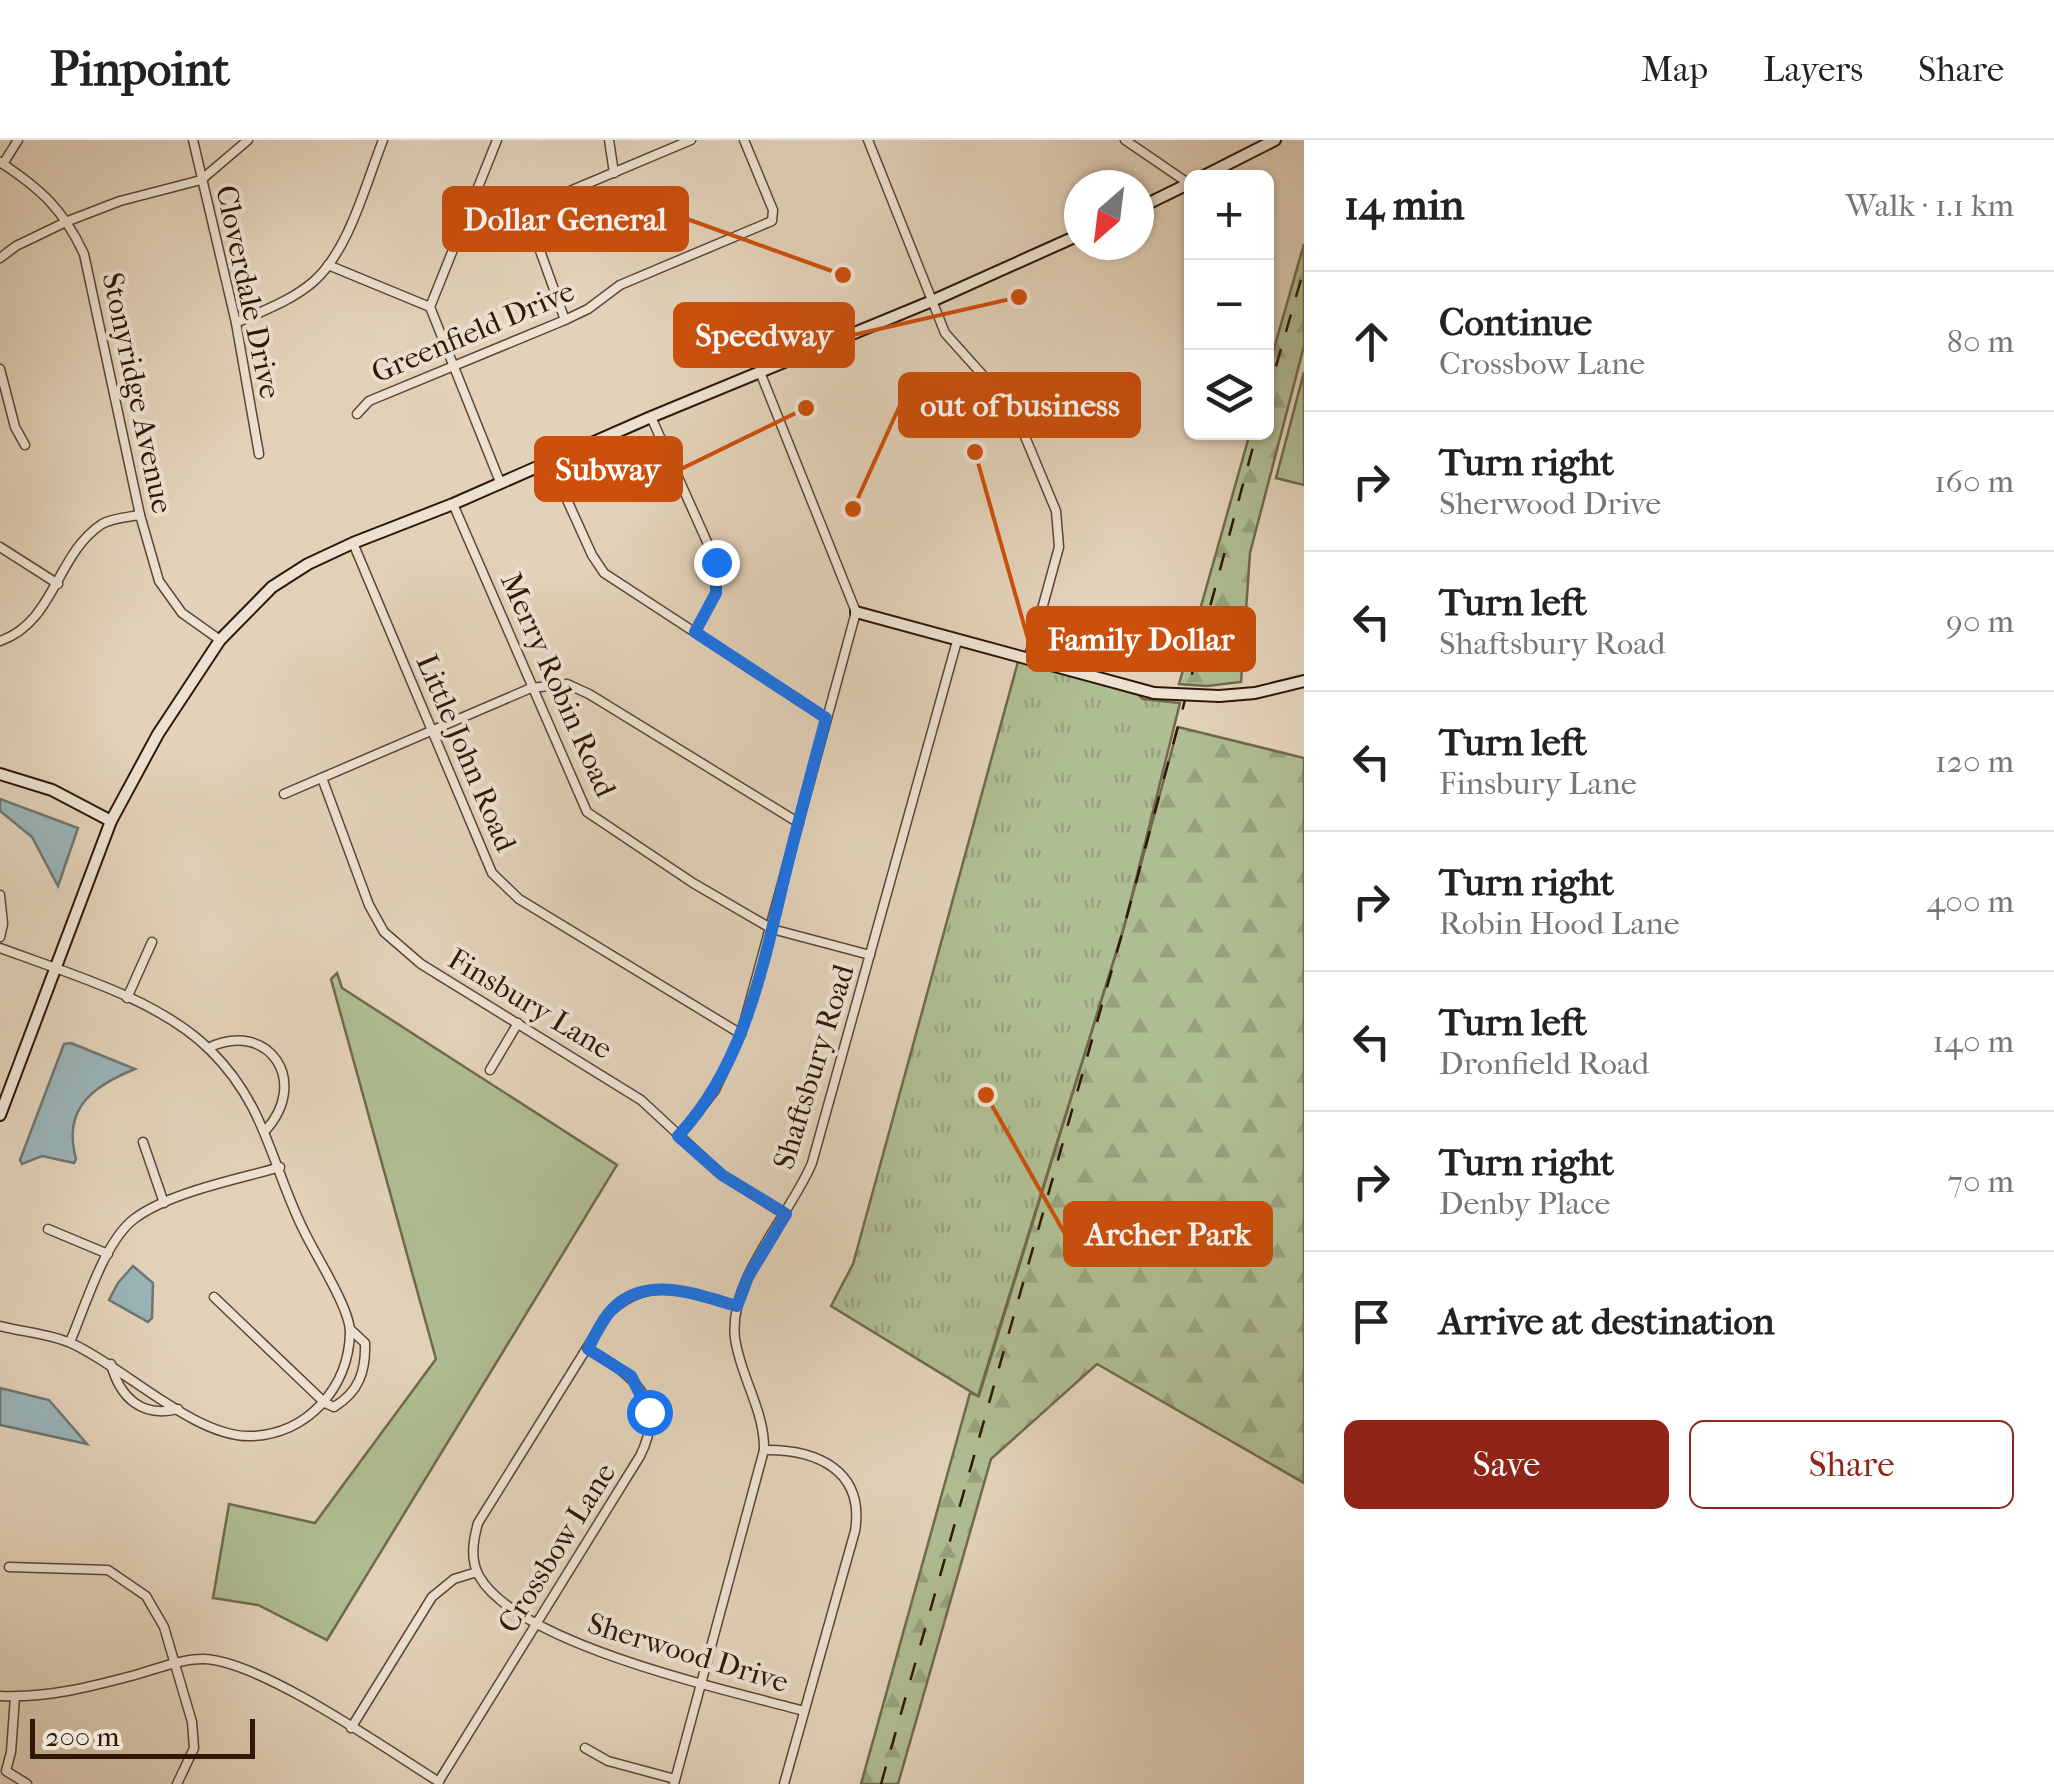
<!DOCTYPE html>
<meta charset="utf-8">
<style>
body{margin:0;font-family:"IM FELL French Canon",serif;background:#f2f2f2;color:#222}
.controls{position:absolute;right:30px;top:30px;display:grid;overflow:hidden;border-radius:15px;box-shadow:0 2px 8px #0004}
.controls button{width:90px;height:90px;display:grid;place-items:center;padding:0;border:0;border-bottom:2px solid #e0e0e0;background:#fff;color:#222;font:50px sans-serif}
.compass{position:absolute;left:1064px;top:30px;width:90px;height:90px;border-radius:50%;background:#fff;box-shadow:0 2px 8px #0004;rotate:208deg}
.scale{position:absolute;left:30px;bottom:25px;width:225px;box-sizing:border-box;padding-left:10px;border:5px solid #301706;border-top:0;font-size:28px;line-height:35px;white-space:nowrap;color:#301706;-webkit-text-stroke:8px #ede2d2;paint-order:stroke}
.stop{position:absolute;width:30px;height:30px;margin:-22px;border:8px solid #1a73e8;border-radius:50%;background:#fff}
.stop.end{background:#1a73e8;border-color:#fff;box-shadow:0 2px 10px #0008}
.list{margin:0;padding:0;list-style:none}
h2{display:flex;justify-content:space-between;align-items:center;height:130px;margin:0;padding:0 40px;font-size:42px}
h2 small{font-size:32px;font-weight:400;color:#767676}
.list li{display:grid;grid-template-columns:65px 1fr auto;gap:30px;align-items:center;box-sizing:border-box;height:140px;padding:0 40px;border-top:2px solid #e0e0e0}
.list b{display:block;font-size:38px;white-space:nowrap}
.list p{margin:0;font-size:32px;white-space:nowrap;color:#767676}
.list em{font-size:32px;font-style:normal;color:#767676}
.actions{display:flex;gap:20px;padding:30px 40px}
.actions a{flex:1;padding:22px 0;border:2px solid #8f2418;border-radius:15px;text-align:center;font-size:35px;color:#8f2418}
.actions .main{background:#8f2418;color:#fff}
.icon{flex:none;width:55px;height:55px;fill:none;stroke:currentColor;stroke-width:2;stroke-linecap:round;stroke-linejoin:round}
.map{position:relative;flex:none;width:1304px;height:1644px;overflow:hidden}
header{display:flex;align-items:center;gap:60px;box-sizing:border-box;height:140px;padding:0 50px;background:#fff;border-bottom:2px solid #e0e0e0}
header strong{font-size:48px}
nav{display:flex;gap:55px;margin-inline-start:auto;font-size:35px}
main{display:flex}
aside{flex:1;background:#fff}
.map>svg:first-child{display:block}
</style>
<header>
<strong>Pinpoint</strong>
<nav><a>Map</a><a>Layers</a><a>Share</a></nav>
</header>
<main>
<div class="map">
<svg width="1304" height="1644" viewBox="0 0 1304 1644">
<defs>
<pattern id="forest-firs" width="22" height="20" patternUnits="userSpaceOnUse" patternTransform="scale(2.5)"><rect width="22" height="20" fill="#afbd92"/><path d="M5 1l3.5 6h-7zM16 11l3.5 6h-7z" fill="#97a27c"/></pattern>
<pattern id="park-tufts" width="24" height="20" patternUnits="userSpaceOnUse" patternTransform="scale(2.5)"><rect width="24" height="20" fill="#afbd92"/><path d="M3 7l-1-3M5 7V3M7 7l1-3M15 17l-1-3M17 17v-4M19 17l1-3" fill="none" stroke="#97a27c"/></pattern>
</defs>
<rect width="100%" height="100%" fill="#e3d2b9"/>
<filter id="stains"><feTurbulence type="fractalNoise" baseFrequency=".002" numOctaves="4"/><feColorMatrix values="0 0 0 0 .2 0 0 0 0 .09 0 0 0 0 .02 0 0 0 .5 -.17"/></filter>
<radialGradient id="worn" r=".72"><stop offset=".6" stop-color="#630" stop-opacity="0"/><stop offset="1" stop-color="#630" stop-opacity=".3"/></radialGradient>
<g fill="#afbd92" stroke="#706a4c" stroke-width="2.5">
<path d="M 1304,232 L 1304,345 L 1276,338 Z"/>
<path d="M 337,833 L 342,848 L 617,1025 L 327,1500 L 258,1465 L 213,1458 L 229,1364 L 315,1383 L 436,1219 L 331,839 Z"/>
</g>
<g fill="url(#forest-firs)" stroke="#706a4c" stroke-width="2.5">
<path d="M 1304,104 L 1304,206 L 1250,413 L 1241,542 L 1207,546 L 1179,544 L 1250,293 L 1266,292 L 1267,233 Z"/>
<path d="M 1178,587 L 1304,618 L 1304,1343 L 1097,1224 L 991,1319 L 898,1644 L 861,1644 L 970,1253 L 979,1256 L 1124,787 Z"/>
</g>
<path fill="url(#park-tufts)" stroke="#706a4c" stroke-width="2.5" d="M 1019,518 L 1131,548 L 1143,559 L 1180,563 L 1124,787 L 978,1256 L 831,1166 L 853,1124 Z"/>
<g fill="#99b5ba" stroke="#6f7672" stroke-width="2.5">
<path d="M 0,659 L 78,688 L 58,746 L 32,697 L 0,671 Z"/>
<path d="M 71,903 L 135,929 C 93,946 62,968 76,1019 L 74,1023 L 42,1016 L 22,1024 L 20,1020 L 64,904 Z"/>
<path d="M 133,1126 L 153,1143 L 152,1178 L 148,1182 L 109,1160 L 118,1143 Z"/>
<path d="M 0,1248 L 49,1260 L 87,1304 L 0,1285 Z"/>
</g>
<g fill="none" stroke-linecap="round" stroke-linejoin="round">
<g stroke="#5d4633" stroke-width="11">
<g id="street">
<path d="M 193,0 L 236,183 L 259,314"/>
<path d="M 609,0 L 614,33"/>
<path d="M 868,0 L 945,193 L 1014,270 L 1056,371 L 1059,407 L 1028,520"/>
<path d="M 1125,0 L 1188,43"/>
<path d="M 0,22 C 41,49 63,69 84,114 L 140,375 L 159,441 L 182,473 L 220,500"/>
<path d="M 3,24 L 18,0"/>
<path d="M 477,49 L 525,69 L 565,180"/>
<path d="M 458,98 L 691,0"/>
<path d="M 0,118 L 16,106 L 68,81 L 120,61 L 201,40 L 248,0"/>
<path d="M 328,125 L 430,167 L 500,342"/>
<path d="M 430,167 L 497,0"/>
<path d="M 236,183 C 262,171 291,161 313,142 C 349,111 366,43 383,0"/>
<path d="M 0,229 L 15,287 L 25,305"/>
<path d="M 357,274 L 369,261 L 565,180 L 588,169 L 620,145 L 772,81 L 773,70 L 744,0"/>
<path d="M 651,277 L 716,422 L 716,453 L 695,492"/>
<path d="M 549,320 L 592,415 L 604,433 L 826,578"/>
<path d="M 453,364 L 587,672 L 693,743 L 772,789 L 870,815"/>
<path d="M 353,403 L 492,733 L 519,759 L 741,894"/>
<path d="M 0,407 L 58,444"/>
<path d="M 0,501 C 55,482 56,414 102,384 C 112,378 129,377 140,375"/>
<path d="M 322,638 L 369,765 L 384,792 L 421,824 L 641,960 L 722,1035 L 786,1075"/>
<path d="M 284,654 L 531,548 L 567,544 L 589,554 L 799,683"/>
<path d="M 0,755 L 3,784 L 0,797"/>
<path d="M 0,808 C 67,833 159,859 210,910 C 266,965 271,1024 303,1089 C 314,1113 350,1168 350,1192 C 349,1248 307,1294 252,1296 C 197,1299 125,1228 73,1204 C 52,1194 23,1192 0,1186"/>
<path d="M 127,858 L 152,802"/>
<path d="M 208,908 C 268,879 311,941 265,991"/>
<path d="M 490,930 L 518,883"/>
<path d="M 679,996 L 715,950 L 741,894 L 856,472 L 760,232"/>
<path d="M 143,1002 L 164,1063"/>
<path d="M 48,1089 L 108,1114"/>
<path d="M 214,1157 L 325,1263 L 334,1267 C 359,1252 366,1231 365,1203 L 350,1189"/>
<path d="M 737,1166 C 688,1153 649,1133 608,1174 L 478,1383 C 473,1401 470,1419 479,1436 C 518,1505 728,1550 804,1571"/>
<path d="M 70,1202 C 85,1167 104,1102 134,1079 C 170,1052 236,1040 280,1027"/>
<path d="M 111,1224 C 120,1258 142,1278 178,1269"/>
<path d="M 764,1310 C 816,1309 865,1330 855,1391 L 784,1644"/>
<path d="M 9,1427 L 108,1430 L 146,1456 L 164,1487 L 192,1582 L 194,1608 L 177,1644"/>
<path d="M 0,1556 C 48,1558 90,1547 135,1535 C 157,1529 180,1519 203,1519 C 260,1520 386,1609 439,1642"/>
<path d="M 15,1557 L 11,1612 L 6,1631 L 27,1644"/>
<path d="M 351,1588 L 432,1457 L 454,1439 L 477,1432"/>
<path d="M 585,1608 L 608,1621 L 675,1639"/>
<path d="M 439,1641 L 640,1316 C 668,1261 632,1234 588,1209"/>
<path d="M 674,1644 L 764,1310 C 765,1271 740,1236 735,1198 C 728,1139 790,1076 812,1023 L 957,501"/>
</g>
</g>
<g stroke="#301706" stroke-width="14">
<g id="secondary">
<path d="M 1200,38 L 1275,0"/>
<path d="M 1139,68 L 1192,42"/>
<path d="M 856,472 L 1154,553"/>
<path d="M 1219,556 L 1255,553 L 1304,541"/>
<path d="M 0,634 L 52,650 L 111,681"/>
<path d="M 0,975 L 111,681 L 158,594 L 220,500 L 272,447 L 308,424 L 353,403 L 453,364 L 651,277 L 932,161 L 1079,95"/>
</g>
</g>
<use href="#street" stroke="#ede2d2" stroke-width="8"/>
<use href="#secondary" stroke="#ede2d2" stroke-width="10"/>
<g stroke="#301706" stroke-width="2.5" stroke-dasharray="18 18" stroke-linecap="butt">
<path d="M 1266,261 L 1304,129"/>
<path d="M 881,1644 L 1124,787 L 1257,292"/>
</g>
<g stroke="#301706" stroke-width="14" stroke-linecap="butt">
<path id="secondary-bridge" d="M 1154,553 L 1219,556"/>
</g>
<use href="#secondary-bridge" stroke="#ede2d2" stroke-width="10"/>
</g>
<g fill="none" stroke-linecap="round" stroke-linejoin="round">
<path stroke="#1a73e8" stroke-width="12" d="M 649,1272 L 631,1236 L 588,1209 C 594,1197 600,1184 608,1174 C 641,1132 695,1154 737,1166 L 748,1137 L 786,1074 L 722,1035 L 678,996 C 744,926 763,826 785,735 C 798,683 812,630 826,578 L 695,492 L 716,453 L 716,422"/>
</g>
<g text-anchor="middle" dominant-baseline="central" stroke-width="8" stroke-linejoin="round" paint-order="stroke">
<g font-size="30" fill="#301706" stroke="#ede2d2">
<text transform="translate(248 152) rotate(78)">Cloverdale Drive</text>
<text transform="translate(473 192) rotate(-23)">Greenfield Drive</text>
<text transform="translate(137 253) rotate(78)">Stonyridge Avenue</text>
<text transform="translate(558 545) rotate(66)">Merry Robin Road</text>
<text transform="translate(466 613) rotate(67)">Little John Road</text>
<text transform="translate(530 864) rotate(31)">Finsbury Lane</text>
<text transform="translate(814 927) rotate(-73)">Shaftsbury Road</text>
<text transform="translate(557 1408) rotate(-58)">Crossbow Lane</text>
<text transform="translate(688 1513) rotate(17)">Sherwood Drive</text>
</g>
</g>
<path fill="none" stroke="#cc4f0b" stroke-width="4" d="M843 135L687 79M1019 157L853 195M853 369L900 265M806 268L681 329M975 312L1028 499M986 955L1065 1094"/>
<g fill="#cc4f0b" stroke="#ede2d2" stroke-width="4">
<circle cx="843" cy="135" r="10"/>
<circle cx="1019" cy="157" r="10"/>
<circle cx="853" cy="369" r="10"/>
<circle cx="806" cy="268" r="10"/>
<circle cx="975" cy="312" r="10"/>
<circle cx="986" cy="955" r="10"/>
</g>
<g fill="#cc4f0b" stroke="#cc4f0b" stroke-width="4">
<rect x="444" y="48" width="243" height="62" rx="10"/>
<rect x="675" y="164" width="178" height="62" rx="10"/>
<rect x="900" y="234" width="239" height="62" rx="10"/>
<rect x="536" y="298" width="145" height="62" rx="10"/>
<rect x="1028" y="468" width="226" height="62" rx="10"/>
<rect x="1065" y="1063" width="206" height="62" rx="10"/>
</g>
<g font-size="32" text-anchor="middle" font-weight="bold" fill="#fff">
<text x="565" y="90">Dollar General</text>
<text x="764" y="206">Speedway</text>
<text x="1020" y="276">out of business</text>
<text x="608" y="340">Subway</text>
<text x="1141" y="510">Family Dollar</text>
<text x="1168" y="1105">Archer Park</text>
</g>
<rect width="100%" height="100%" filter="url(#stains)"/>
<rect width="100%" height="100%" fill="url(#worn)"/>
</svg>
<div class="controls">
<button>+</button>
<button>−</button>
<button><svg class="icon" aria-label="layers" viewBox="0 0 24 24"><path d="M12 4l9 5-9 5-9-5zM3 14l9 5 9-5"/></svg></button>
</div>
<svg class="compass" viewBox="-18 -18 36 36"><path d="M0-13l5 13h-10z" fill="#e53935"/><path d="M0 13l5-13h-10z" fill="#767676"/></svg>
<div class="scale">200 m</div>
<div class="stop" style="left:649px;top:1272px"></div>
<div class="stop end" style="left:716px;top:422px"></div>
</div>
<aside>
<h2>14 min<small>Walk · 1.1 km</small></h2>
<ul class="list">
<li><svg class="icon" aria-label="ahead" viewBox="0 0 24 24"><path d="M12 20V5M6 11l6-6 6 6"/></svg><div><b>Continue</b><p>Crossbow Lane</p></div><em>80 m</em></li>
<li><svg class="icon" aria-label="right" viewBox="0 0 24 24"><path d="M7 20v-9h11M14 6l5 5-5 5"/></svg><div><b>Turn right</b><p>Sherwood Drive</p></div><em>160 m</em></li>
<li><svg class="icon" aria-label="left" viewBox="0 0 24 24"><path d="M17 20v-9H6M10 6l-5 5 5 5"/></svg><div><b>Turn left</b><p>Shaftsbury Road</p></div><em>90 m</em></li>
<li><svg class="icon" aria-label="left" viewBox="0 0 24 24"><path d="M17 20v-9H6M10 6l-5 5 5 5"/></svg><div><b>Turn left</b><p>Finsbury Lane</p></div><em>120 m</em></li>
<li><svg class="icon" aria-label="right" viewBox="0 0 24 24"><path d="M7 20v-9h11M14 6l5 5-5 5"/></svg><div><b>Turn right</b><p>Robin Hood Lane</p></div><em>400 m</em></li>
<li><svg class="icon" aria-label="left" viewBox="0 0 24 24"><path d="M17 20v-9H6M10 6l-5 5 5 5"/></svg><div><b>Turn left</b><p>Dronfield Road</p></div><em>140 m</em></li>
<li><svg class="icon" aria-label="right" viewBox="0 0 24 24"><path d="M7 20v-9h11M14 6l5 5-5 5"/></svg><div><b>Turn right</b><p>Denby Place</p></div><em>70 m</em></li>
<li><svg class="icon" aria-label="arrive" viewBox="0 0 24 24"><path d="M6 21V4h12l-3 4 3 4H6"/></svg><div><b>Arrive at destination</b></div></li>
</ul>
<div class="actions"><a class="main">Save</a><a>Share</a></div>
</aside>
</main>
